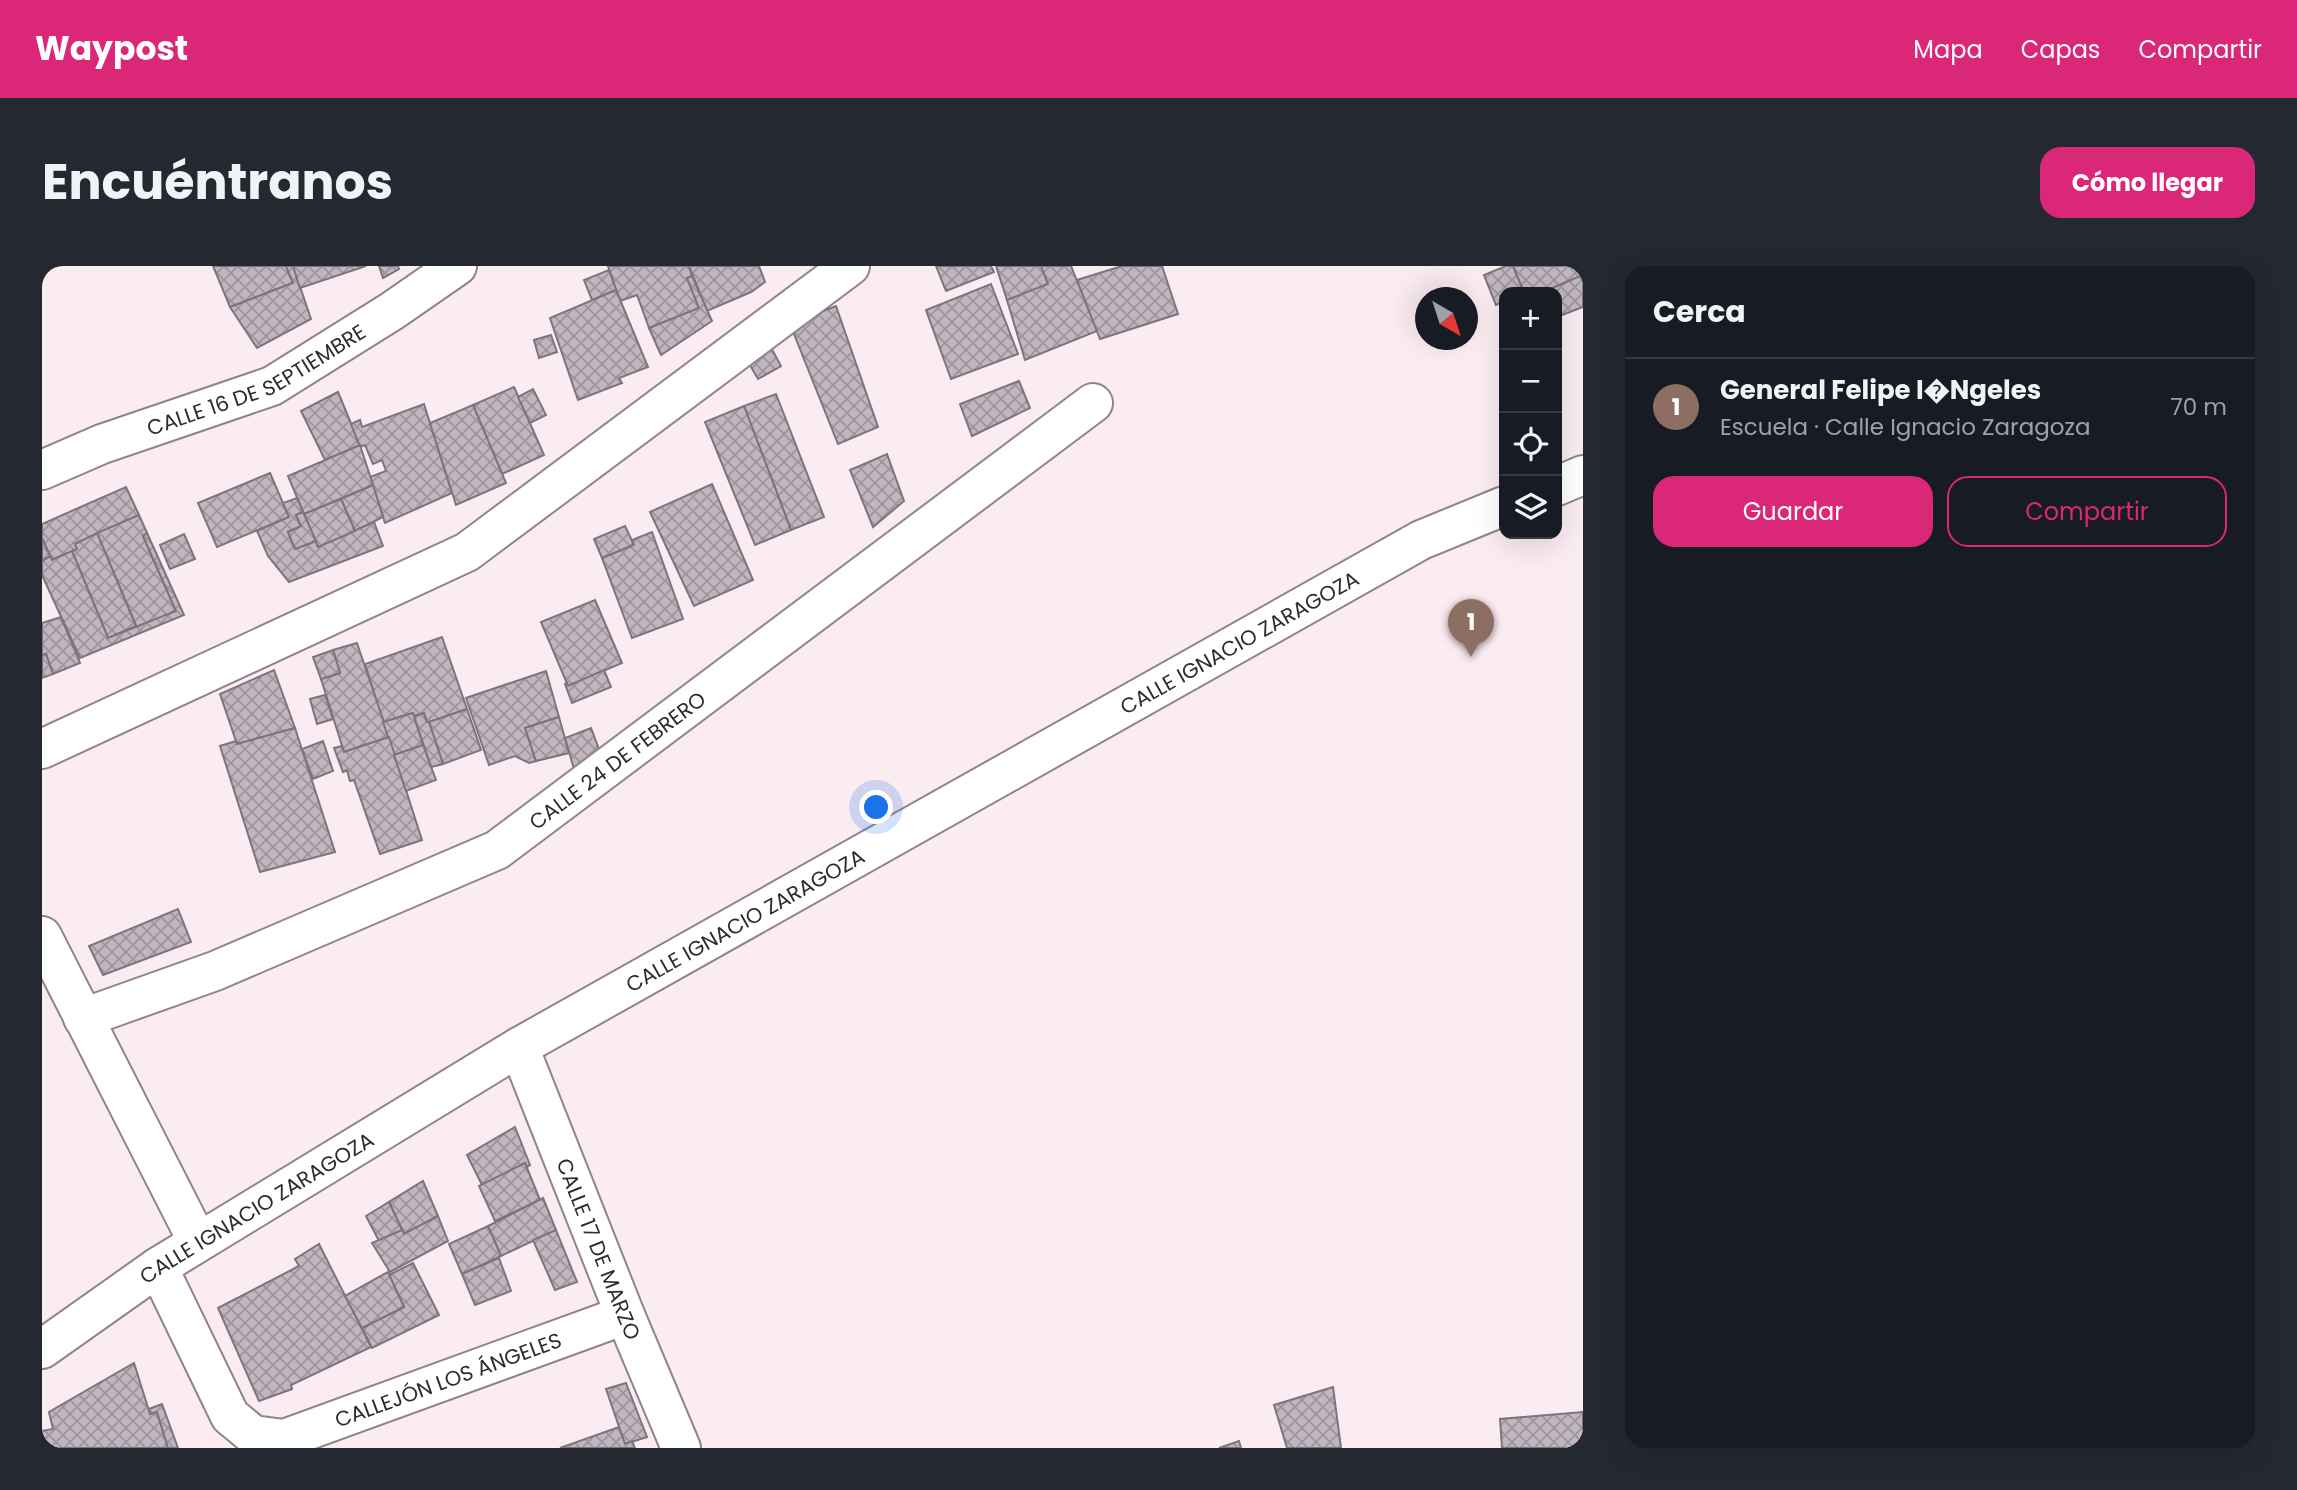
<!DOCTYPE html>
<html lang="es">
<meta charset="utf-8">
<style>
body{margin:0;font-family:Poppins,sans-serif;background:#242831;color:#f1f3f6}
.controls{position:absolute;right:21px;top:21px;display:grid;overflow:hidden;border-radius:14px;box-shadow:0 7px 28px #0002}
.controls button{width:63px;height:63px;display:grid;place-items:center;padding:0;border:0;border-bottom:2px solid #363941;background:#171b24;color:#f1f3f6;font:35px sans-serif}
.compass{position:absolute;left:1373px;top:21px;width:63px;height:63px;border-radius:50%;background:#171b24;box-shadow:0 7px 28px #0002;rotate:141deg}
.you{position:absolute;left:835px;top:542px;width:24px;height:24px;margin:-18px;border:5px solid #fff;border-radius:50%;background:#1a73e8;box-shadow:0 0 0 10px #1a73e833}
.badge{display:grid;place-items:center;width:46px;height:46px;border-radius:50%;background:#db2777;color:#fff;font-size:23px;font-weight:700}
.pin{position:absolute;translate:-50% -58px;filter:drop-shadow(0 2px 4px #0008)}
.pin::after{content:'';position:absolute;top:37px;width:24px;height:21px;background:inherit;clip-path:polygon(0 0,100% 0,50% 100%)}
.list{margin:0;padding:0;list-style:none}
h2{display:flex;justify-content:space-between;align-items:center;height:91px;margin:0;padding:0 28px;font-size:30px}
h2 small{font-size:23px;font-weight:400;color:#9ea1a6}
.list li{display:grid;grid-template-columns:46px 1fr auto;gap:21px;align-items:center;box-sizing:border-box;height:98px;padding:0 28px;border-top:2px solid #363941}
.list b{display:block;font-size:26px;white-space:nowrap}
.list p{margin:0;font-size:23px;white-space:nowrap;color:#9ea1a6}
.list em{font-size:23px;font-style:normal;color:#9ea1a6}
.actions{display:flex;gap:14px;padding:21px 28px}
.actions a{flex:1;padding:16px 0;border:2px solid #db2777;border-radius:21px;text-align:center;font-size:24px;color:#db2777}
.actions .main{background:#db2777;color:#fff}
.icon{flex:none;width:38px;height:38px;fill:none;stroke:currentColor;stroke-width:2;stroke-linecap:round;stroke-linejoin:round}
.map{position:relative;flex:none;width:1541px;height:1182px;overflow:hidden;border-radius:21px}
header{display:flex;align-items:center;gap:42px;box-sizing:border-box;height:98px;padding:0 35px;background:#db2777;color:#fff}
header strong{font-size:33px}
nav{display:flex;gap:38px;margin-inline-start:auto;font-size:24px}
.intro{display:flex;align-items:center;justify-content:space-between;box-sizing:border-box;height:168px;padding:0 42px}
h1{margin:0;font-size:49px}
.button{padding:18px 32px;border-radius:21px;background:#db2777;color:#fff;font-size:24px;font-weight:700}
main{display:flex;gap:42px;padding:0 42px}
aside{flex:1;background:#171b24;border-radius:21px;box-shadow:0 7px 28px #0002}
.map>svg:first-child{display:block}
</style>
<header>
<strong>Waypost</strong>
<nav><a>Mapa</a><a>Capas</a><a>Compartir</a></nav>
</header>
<div class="intro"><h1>Encuéntranos</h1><a class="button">Cómo llegar</a></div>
<main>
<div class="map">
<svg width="1541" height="1182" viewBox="0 0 1541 1182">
<defs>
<pattern id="building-cross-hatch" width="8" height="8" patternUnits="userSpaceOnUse" patternTransform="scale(1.75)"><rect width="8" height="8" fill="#c1b6c0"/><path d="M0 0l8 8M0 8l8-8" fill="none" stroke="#9d949c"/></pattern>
</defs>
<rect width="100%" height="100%" fill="#fbecf2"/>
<g fill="url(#building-cross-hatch)" stroke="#7e747d" stroke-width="2">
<path d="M 171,0 L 244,0 L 251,17 L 188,41 Z"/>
<path d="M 244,0 L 251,0 L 269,53 L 215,82 L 188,41 L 251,17 Z"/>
<path d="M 251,0 L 324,0 L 258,22 Z"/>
<path d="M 337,0 L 356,0 L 357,3 L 341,12 Z"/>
<path d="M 566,0 L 647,0 L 650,10 L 645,12 L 657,42 L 607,62 L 595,29 L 578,35 Z"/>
<path d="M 647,0 L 717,0 L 723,16 L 709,26 L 665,45 Z"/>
<path d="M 894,0 L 949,0 L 952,6 L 904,25 Z"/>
<path d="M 954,0 L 999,0 L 1006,18 L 965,34 Z"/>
<path d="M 999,0 L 1029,0 L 1055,65 L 983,94 L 965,34 L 1006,18 Z"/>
<path d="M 1080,0 L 1120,0 L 1136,48 L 1058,73 L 1035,14 Z"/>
<path d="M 1464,0 L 1471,0 L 1482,26 L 1462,26 L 1462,35 L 1454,39 L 1442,9 Z"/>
<path d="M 1471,0 L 1541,0 L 1541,9 L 1501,26 L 1482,26 Z"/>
<path d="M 567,4 L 574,24 L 550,34 L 542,14 Z"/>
<path d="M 1541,9 L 1541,41 L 1515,51 L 1515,26 L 1501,26 Z"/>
<path d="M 650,10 L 670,55 L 619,89 L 607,62 L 657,42 L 645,12 Z"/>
<path d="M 949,18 L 976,88 L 909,113 L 884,44 Z"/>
<path d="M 574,24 L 606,101 L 577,112 L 580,117 L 536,134 L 508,52 Z"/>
<path d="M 794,40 L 836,161 L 796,178 L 748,58 Z"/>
<path d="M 509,69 L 515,86 L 497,92 L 492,74 Z"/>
<path d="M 725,74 L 739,100 L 716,113 L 701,87 Z"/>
<path d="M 977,115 L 988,142 L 930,170 L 918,138 Z"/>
<path d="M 472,121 L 502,189 L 460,208 L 431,139 Z"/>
<path d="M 491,123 L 504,149 L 488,157 L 476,131 Z"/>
<path d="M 296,126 L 318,179 L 283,194 L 259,145 Z"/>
<path d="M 734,128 L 782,251 L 749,264 L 702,140 Z"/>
<path d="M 382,138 L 410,227 L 343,257 L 328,211 L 344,205 L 340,194 L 331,198 L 323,179 L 318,181 L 309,158 L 318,154 L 320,161 Z"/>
<path d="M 431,139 L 464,217 L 414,239 L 388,157 Z"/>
<path d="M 702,140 L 749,264 L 713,279 L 663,156 Z"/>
<path d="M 318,179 L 331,219 L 262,248 L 246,210 Z"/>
<path d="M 845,188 L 862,235 L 831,261 L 808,204 Z"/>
<path d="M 228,207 L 247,251 L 175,281 L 156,237 Z"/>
<path d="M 670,218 L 711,314 L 652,340 L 608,246 Z"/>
<path d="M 331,219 L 341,251 L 313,265 L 299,233 Z"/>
<path d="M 84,221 L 97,249 L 33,278 L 35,283 L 10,294 L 0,272 L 0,258 Z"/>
<path d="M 255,232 L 261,246 L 254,249 L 259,260 L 246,266 L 253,283 L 274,275 L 276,281 L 332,256 L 341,280 L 247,316 L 226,290 L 215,265 L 247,251 L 241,237 Z"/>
<path d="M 299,233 L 313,265 L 276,281 L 262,248 Z"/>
<path d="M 261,246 L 274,275 L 253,283 L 246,266 L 259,260 L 254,249 Z"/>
<path d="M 97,249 L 105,267 L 101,270 L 134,345 L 95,362 L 55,267 Z"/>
<path d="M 583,260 L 592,279 L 560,292 L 552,273 Z"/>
<path d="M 610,266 L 641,353 L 590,372 L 560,292 L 592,279 L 590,274 Z"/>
<path d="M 55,267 L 94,360 L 66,372 L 30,285 L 35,283 L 33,278 Z"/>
<path d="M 105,267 L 142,349 L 38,392 L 0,309 L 0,295 L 8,290 L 10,294 L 30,285 L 66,372 L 134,345 L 101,270 Z"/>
<path d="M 142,268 L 153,293 L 128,303 L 118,279 Z"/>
<path d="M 0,272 L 8,290 L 0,295 Z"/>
<path d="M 553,334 L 580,397 L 526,420 L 499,356 Z"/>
<path d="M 19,351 L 38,397 L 11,408 L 4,388 L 0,389 L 0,357 Z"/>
<path d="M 400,371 L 425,443 L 387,456 L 385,456 L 382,447 L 372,450 L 371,447 L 341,456 L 323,398 Z"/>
<path d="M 315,377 L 347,471 L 302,486 L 279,413 L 298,407 L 291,384 Z"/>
<path d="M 291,384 L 298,407 L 279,413 L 271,391 Z"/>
<path d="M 4,388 L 11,408 L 0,412 L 0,389 Z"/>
<path d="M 232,404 L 253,462 L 195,478 L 178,428 Z"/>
<path d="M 562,404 L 569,421 L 530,437 L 523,418 L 525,417 L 526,420 Z"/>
<path d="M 504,405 L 517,451 L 483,462 L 494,495 L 487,497 L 473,490 L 447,499 L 424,432 Z"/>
<path d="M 283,429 L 291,453 L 275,458 L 268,433 Z"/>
<path d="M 425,443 L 439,484 L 401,498 L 387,456 Z"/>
<path d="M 371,447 L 381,479 L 352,489 L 341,456 Z"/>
<path d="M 382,447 L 385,456 L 387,456 L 401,498 L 389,501 L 372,450 Z"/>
<path d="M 517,451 L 527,487 L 494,495 L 483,462 Z"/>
<path d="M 253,462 L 293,586 L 218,606 L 178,480 L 194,475 L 195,478 Z"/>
<path d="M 549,462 L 560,491 L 532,503 L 523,472 Z"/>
<path d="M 347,471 L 380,574 L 338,588 L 312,514 L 308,515 L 305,504 L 301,506 L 292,482 L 300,480 L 302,486 Z"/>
<path d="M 281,475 L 291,505 L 271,513 L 260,483 Z"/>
<path d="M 381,479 L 394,514 L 364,525 L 352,489 Z"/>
<path d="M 136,643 L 149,676 L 61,709 L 47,680 Z"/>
<path d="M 473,861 L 488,899 L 485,901 L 483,897 L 440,919 L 425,889 Z"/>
<path d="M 483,897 L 498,934 L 453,955 L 437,920 Z"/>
<path d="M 381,915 L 396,950 L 362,968 L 347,936 Z"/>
<path d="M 501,932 L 514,964 L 459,990 L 446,960 Z"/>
<path d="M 347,936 L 360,964 L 337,975 L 324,950 Z"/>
<path d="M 396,950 L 406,975 L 348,1006 L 330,977 L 360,964 L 362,968 Z"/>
<path d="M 446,960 L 459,990 L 420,1008 L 407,978 Z"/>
<path d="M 514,964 L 535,1016 L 513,1024 L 491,974 Z"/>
<path d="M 277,978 L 329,1081 L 249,1119 L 250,1123 L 217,1135 L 176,1042 L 257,1000 L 253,993 Z"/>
<path d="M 457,992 L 469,1025 L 433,1039 L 420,1008 Z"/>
<path d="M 371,997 L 397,1049 L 330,1082 L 320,1062 L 362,1041 L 347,1009 Z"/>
<path d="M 346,1006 L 362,1041 L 320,1062 L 303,1030 Z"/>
<path d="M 92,1097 L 108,1148 L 115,1146 L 126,1182 L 0,1182 L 0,1165 L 11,1163 L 7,1146 Z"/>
<path d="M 584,1117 L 605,1171 L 583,1178 L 564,1123 Z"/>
<path d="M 1291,1121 L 1299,1182 L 1245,1182 L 1232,1139 Z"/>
<path d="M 120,1138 L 136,1182 L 126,1182 L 115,1146 L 108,1148 L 107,1143 Z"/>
<path d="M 1541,1146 L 1541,1182 L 1460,1182 L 1458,1153 Z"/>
<path d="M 577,1161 L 583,1178 L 590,1175 L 593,1182 L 518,1182 Z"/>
<path d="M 1197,1175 L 1199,1182 L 1177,1182 Z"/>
</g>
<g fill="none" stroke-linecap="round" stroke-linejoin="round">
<g stroke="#918389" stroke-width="42">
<g id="minor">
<path id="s1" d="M 0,204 L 60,178 L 230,120 L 350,45 L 415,0"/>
<path d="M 0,483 L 425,286 L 808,0"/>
<path d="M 0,670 L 156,976"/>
<path id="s2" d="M 41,752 L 173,705 L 455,584 L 1051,137"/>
<path id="s3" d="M 477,781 L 583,1049 L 639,1182"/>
<path id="s4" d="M 116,1001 L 188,1150 L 211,1169 L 242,1173 L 583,1049"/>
</g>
</g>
<g stroke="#918389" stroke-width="42">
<g id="tertiary">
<path d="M 1515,220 L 1541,209"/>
<path id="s5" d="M 0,1083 L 116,1001 L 477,781 L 1379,274 L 1462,240"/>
</g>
</g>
<use href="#minor" stroke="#fff" stroke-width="38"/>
<use href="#tertiary" stroke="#fff" stroke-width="38"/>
</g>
<g text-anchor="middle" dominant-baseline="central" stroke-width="6" stroke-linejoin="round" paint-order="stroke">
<g font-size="21" fill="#302b2d" stroke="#fefefe">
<text stroke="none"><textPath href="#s1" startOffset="233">CALLE 16 DE SEPTIEMBRE</textPath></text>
<text stroke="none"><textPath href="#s5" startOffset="1391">CALLE IGNACIO ZARAGOZA</textPath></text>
<text stroke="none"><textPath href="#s2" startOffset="597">CALLE 24 DE FEBRERO</textPath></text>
<text stroke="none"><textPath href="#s5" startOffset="824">CALLE IGNACIO ZARAGOZA</textPath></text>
<text stroke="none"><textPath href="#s5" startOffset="257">CALLE IGNACIO ZARAGOZA</textPath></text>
<text stroke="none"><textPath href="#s3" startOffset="217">CALLE 17 DE MARZO</textPath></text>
<text stroke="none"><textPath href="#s4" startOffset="401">CALLEJÓN LOS ÁNGELES</textPath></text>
</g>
</g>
</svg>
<div class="controls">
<button>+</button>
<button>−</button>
<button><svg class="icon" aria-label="locate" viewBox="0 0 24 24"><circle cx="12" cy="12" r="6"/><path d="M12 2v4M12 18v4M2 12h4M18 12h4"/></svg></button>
<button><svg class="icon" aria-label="layers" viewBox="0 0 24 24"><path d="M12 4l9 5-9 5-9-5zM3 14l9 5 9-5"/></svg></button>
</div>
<svg class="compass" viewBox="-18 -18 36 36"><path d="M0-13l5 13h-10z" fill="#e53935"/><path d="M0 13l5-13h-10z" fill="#9ea1a6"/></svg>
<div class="you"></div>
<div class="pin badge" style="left:1429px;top:391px;background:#8d6e63">1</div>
</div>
<aside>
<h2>Cerca<small></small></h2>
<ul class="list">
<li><span class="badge" style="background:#8d6e63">1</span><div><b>General Felipe I�Ngeles</b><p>Escuela · Calle Ignacio Zaragoza</p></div><em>70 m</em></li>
</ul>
<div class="actions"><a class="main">Guardar</a><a>Compartir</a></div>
</aside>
</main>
